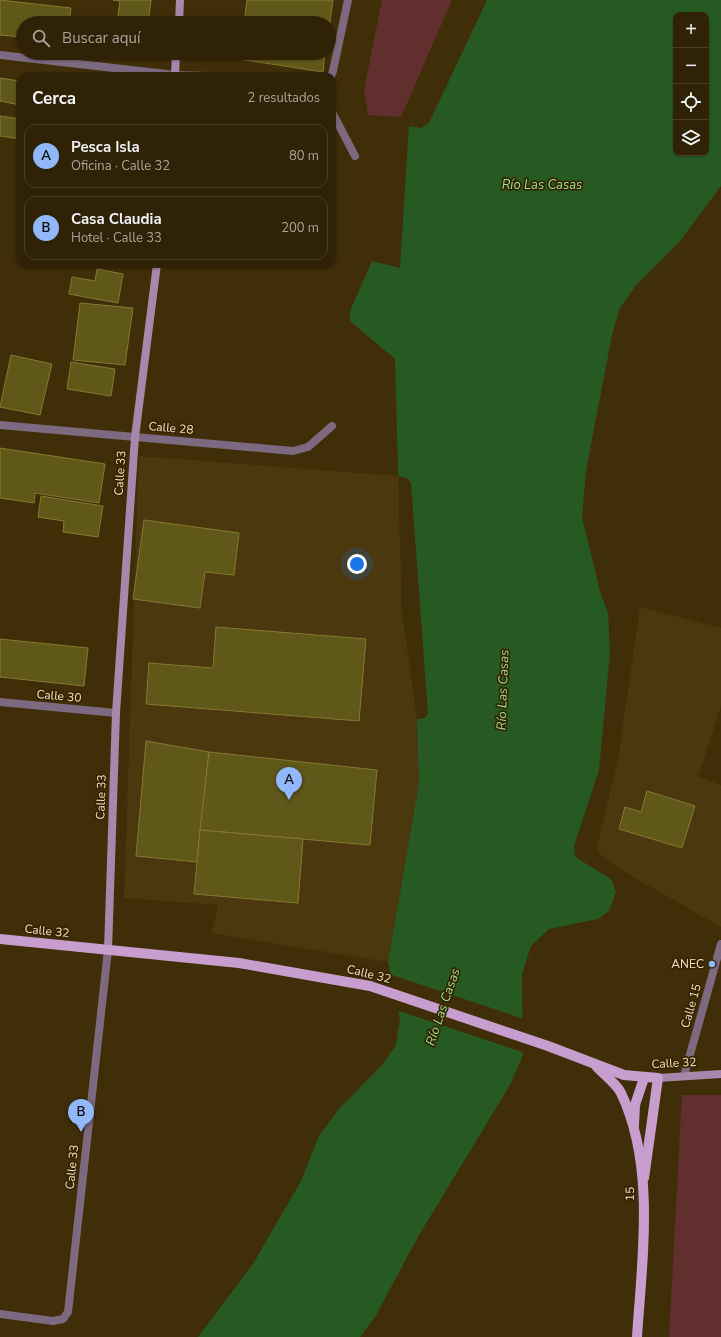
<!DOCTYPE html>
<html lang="es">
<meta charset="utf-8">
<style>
body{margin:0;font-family:"Nunito Sans",sans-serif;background:#382a11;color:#f1f3f6}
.controls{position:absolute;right:12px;top:12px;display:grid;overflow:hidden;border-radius:8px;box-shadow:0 1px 3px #0004}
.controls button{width:36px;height:36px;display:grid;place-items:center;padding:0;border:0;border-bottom:1px solid #4b3f28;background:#302207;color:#f1f3f6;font:20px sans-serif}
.you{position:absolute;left:357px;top:564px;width:14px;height:14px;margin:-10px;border:3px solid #fff;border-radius:50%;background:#1a73e8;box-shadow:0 0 0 6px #1a73e833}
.badge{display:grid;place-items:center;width:26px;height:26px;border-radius:50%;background:#91b8fd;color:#111;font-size:13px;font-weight:700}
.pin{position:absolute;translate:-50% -33px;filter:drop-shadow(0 1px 2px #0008)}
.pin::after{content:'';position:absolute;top:21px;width:14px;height:12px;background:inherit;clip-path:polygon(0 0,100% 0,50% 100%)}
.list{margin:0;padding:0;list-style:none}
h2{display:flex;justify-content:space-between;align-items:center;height:52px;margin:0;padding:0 16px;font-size:17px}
h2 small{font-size:13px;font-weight:400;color:#a8a49b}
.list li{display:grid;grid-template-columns:26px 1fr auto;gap:12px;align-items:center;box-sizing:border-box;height:64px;margin:0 8px 8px;padding:0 8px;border:1px solid #4b3f28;border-radius:12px}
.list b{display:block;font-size:15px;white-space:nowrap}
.list p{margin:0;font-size:13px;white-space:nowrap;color:#a8a49b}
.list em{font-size:13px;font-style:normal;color:#a8a49b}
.icon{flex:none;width:22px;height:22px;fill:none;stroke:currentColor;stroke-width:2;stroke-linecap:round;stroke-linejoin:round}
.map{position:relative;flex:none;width:721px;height:1337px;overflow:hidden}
.search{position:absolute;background:#302207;box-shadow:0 1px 3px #0004;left:16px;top:16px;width:320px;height:44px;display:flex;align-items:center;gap:10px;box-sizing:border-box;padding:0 14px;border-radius:22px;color:#a8a49b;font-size:15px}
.panel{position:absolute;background:#302207;box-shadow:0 1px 3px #0004;left:16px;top:72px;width:320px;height:196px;border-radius:12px}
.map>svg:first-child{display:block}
</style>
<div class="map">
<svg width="721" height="1337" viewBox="0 0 721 1337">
<rect width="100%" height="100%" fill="#402e09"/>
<g fill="#4c380f">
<path d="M 139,456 L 398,476 L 402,612 L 417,719 L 419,783 L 388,962 L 212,933 L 218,905 L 124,898 Z"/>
<path d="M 640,607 L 721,628 L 721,706 L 698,777 L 721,785 L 721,927 L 623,871 L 596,851 L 618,760 Z"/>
</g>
<g fill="#602f2e">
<path d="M 382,0 L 452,0 L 401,117 L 368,115 L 364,90 Z"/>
<path d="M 682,1095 L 721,1095 L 721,1337 L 669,1337 Z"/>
</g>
<path fill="#275922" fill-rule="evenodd" d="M 475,0 L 721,0 L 721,186 L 680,241 L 636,285 L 620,308 L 612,335 L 586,471 L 582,517 L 600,591 L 608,613 L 610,653 L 599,770 L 574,846 L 575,857 L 611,879 L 616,892 L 609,911 L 598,919 L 549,929 L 531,946 L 522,974 L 523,1055 L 510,1085 L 419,1235 L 375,1317 L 360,1337 L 198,1337 L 253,1264 L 301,1181 L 319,1136 L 338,1110 L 382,1065 L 396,1045 L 400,1019 L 388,962 L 419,783 L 417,719 L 402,612 L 395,359 L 350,321 L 350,311 L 372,261 L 400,268 L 409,126 ZM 676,15 L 706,15 L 706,153 L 676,153 Z"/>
<g fill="#402e09">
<path d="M 475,0 L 487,0 L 429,123 L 421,128 L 409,126 Z"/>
<path d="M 398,476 L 407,478 L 411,483 L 428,714 L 425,718 L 417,719 L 402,612 Z"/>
<path d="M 389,974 L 524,1019 L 525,1053 L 396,1010 Z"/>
</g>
<g fill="#605819" stroke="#847a30">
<path d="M 0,0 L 71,8 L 69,23 L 23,23 L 23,37 L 0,35 Z"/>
<path d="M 113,0 L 151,0 L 148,23 L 117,23 L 120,1 Z"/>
<path d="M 247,0 L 333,0 L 329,29 L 329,23 L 244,23 Z"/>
<path d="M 240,53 L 325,53 L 323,72 L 239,59 Z"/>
<path d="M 0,78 L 20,81 L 20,105 L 0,101 Z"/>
<path d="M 0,116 L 20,119 L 20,139 L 0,136 Z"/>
<path d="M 97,269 L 123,274 L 118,303 L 69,294 L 72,277 L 95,281 Z"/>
<path d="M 80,303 L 133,308 L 125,365 L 73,360 Z"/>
<path d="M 11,355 L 52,364 L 40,415 L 0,407 Z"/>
<path d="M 71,362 L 115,369 L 111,396 L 67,389 Z"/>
<path d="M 0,448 L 105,464 L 99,503 L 35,493 L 34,503 L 0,498 Z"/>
<path d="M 41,496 L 103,506 L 98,537 L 63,532 L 64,521 L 38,517 Z"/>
<path d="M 144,520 L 239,533 L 234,575 L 205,572 L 200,608 L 133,599 Z"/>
<path d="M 216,627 L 366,639 L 359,721 L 146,704 L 149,663 L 213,668 Z"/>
<path d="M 0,639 L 88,648 L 84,686 L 0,677 Z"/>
<path d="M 146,741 L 209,752 L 197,862 L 136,856 Z"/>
<path d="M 209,752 L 377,770 L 370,845 L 200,830 Z"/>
<path d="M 647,791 L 695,806 L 682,848 L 619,829 L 625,807 L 641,812 Z"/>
<path d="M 200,830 L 303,839 L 298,903 L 194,894 Z"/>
</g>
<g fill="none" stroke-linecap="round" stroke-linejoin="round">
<g stroke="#7d6980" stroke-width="8">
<path d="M 0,55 L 175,75 L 209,76"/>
<path d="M 331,76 L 333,71 L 348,0"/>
<path d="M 332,112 L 355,156"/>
<path d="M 0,425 L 293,451 L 308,447 L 332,426"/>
<path d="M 0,702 L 116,713"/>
<path d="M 684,1076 L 721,944"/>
<path d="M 0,1314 L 53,1321 L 63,1319 L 68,1312 L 108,950"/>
</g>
<g stroke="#a787ac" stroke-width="8">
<path d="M 179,23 L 180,0"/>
<path d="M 175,76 L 176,53"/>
<path d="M 108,950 L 116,713 L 135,437 L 157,264"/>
<path d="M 658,1078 L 721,1074"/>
</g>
<g stroke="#c79ece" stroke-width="10">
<path d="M 0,939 L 239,963 L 370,986 L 548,1046 L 624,1075 L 658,1078 L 644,1178"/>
<path d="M 596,1066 C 603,1074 616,1083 621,1093 C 656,1166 642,1259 637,1337"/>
<path d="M 634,1125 L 635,1105 L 644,1078"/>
</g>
</g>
<circle fill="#91b8fd" stroke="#362400" stroke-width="1.5" cx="712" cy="964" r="4"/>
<g text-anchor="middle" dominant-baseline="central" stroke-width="3.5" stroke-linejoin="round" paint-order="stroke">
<g font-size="12" fill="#f5e2c2" stroke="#362400">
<text transform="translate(171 428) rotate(5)">Calle 28</text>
<text transform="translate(120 473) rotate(-86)">Calle 33</text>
<text transform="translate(59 696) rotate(5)">Calle 30</text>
<text transform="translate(101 797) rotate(-88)">Calle 33</text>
<text transform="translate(47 931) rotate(6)">Calle 32</text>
<text transform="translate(369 974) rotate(14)">Calle 32</text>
<text transform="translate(691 1006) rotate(-74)">Calle 15</text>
<text transform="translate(674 1063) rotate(-3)">Calle 32</text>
<text transform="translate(72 1167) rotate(-84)">Calle 33</text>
<text transform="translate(630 1194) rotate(-89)">15</text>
</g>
<g font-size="12" fill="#f5e2c2" stroke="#362400" text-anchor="end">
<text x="704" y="964">ANEC</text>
</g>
<g font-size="13" font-style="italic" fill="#98e18f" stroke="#362400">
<text x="542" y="185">Río Las Casas</text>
<text transform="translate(503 690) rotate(-88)">Río Las Casas</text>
<text transform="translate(443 1007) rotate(-71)">Río Las Casas</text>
</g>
</g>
</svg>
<div class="controls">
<button>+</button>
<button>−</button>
<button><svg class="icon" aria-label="locate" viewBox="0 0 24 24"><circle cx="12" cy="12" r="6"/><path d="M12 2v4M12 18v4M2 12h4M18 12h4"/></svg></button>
<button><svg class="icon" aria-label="layers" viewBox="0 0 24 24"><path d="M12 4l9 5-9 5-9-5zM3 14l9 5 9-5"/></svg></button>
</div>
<div class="you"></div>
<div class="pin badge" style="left:289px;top:800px">A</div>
<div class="pin badge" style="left:81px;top:1132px">B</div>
<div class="search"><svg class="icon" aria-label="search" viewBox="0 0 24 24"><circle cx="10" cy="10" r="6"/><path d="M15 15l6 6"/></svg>Buscar aquí</div>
<section class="panel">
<h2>Cerca<small>2 resultados</small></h2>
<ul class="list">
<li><span class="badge">A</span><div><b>Pesca Isla</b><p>Oficina · Calle 32</p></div><em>80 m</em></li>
<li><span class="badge">B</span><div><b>Casa Claudia</b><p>Hotel · Calle 33</p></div><em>200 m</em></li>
</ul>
</section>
</div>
